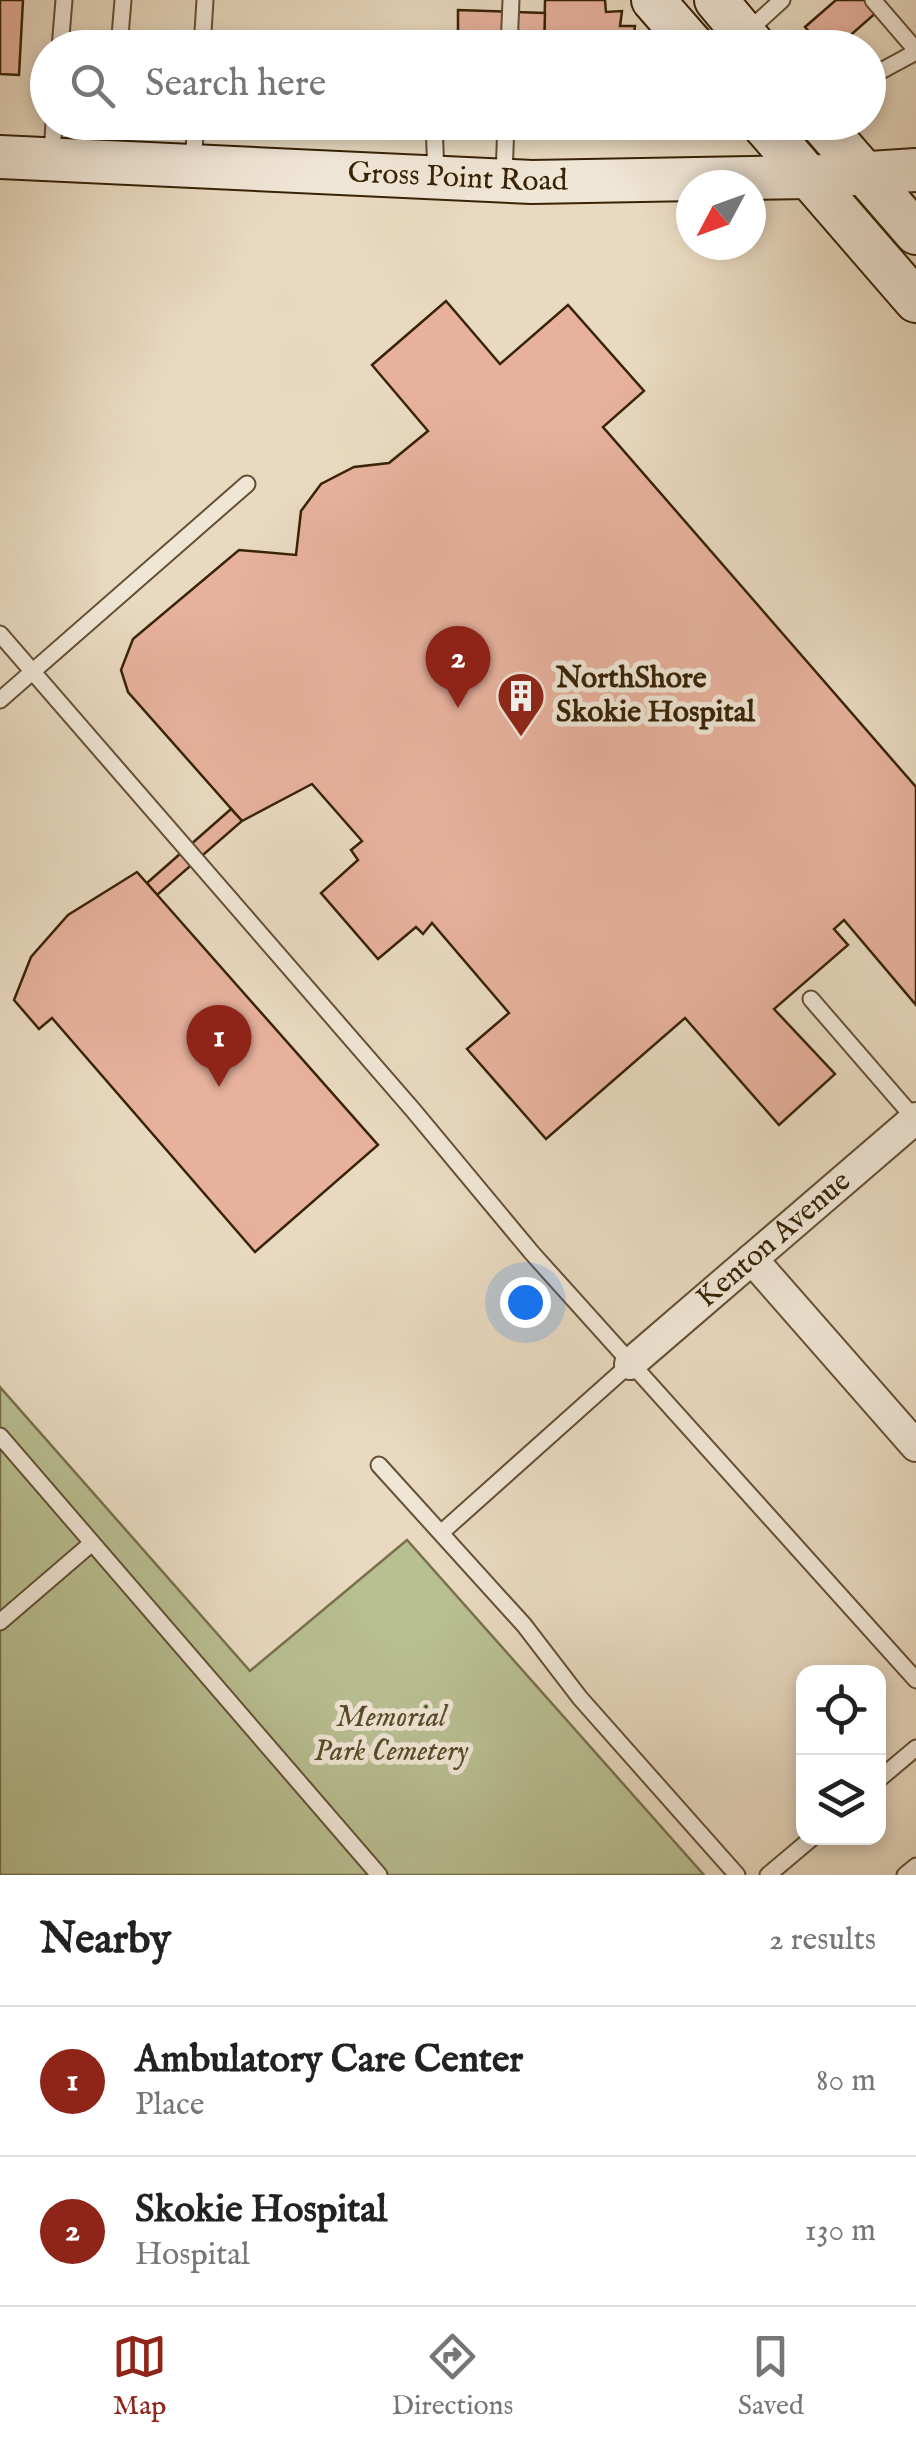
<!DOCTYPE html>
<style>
body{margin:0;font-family:"IM FELL English",serif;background:#f6f6f6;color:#222}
.controls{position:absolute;right:30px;bottom:30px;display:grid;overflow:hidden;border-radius:20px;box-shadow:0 5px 15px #0003}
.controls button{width:90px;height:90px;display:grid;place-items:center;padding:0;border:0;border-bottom:2px solid #e0e0e0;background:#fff;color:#222;font:50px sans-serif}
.compass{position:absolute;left:676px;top:170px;width:90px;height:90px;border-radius:50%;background:#fff;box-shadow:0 5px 15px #0003;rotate:229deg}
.you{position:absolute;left:525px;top:1302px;width:35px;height:35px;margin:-25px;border:8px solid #fff;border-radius:50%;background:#1a73e8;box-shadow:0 0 0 15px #1a73e833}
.badge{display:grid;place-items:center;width:65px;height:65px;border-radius:50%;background:#8f2418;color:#fff;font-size:32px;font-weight:700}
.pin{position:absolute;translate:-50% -82px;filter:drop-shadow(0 2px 5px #0008)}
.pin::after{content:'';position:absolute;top:52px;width:35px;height:30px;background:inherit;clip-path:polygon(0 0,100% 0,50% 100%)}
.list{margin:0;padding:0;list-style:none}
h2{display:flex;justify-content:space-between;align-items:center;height:130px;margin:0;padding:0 40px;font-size:42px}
h2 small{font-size:32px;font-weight:400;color:#767676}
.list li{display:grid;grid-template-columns:65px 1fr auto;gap:30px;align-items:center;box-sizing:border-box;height:150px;padding:0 40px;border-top:2px solid #e0e0e0}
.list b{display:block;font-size:38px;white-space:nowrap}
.list p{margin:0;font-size:32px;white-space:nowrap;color:#767676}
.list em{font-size:32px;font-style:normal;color:#767676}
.icon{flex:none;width:55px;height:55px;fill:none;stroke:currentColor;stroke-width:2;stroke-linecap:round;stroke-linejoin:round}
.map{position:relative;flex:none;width:916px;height:1875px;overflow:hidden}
.search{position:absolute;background:#fff;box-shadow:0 5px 15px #0003;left:30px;right:30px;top:30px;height:110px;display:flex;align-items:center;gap:25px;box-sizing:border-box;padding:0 35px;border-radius:55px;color:#767676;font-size:38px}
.sheet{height:430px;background:#fff}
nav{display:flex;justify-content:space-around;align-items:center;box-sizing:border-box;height:140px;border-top:2px solid #e0e0e0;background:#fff;font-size:28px;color:#767676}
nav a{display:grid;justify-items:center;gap:5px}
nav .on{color:#8f2418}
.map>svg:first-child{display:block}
</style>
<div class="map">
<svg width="916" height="1875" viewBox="0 0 916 1875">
<rect width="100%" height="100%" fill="#e8d9c0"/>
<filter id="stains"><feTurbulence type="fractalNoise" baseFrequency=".002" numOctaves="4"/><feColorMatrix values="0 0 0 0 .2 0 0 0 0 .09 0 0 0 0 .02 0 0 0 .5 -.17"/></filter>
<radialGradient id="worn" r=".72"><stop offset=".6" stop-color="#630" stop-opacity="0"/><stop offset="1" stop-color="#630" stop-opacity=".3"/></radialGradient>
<path fill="#b8bf91" stroke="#78714c" stroke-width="2.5" d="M 0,1387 L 250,1671 L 407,1540 L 704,1875 L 0,1875 Z"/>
<g fill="#e7b19d" stroke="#382306" stroke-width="2.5">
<path d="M 0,0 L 23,0 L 19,75 L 0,74 Z"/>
<path d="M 545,0 L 605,0 L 606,12 L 622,11 L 620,26 L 635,26 L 633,43 L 648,44 L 648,48 L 544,48 Z"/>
<path d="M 836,0 L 868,0 L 878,11 L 836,48 L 823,48 L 805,27 Z"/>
<path d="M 458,10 L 545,13 L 544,48 L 458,48 Z"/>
<path d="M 446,301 L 500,364 L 568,305 L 644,391 L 603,427 L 916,787 L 916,1005 L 844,920 L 834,929 L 848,945 L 774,1009 L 835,1074 L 779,1125 L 685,1018 L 546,1139 L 467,1049 L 509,1013 L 432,923 L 423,934 L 416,927 L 378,959 L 321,893 L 358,860 L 351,850 L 362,841 L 312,784 L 242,821 L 128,692 L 121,670 L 133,639 L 239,550 L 296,555 L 301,511 L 321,484 L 354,467 L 389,463 L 428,431 L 372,365 Z"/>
<path d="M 231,809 L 242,821 L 157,895 L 147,883 Z"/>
<path d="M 137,872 L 378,1145 L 255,1252 L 52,1018 L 39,1029 L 14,1000 L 31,957 L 68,915 Z"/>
</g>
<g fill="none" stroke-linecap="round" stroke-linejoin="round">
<g stroke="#645034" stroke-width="19">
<g id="service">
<path d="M 873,0 L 916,50"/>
<path d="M 748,31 L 782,0"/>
<path d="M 60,48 L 64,0"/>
<path d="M 119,48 L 123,0"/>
<path d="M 202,48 L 205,0"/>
<path d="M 509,48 L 511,0"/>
<path d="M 868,78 L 916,52"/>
<path d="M 434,122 L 436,175"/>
<path d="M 52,156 L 54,122"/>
<path d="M 193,163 L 196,122"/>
<path d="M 504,177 L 506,122"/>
<path d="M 0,634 L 413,1110 L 532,1253 L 916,1680"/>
<path d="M 0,700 L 247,484"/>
<path d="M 811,999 L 915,1119"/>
<path d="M 0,1436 L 379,1875"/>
<path d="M 379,1465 L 524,1625 L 580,1698 L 737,1875"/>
<path d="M 442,1532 L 630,1364"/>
<path d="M 0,1622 L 92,1543"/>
<path d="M 878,1780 L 916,1748"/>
<path d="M 768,1875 L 812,1838"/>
<path d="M 905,1875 L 916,1866"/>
</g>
</g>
<g stroke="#645034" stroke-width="34">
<g id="minor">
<path d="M 752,1259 L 916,1446"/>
<path id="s1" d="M 630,1364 L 916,1118"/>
</g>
</g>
<g stroke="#382306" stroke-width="46">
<g id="secondary">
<path d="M 653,0 L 695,48"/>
<path d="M 716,0 L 756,48"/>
<path d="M 761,122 L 916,301"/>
<path d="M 820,122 L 916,233"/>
<path id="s2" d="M 0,157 L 532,182 L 809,177 L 916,170"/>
</g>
</g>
<use href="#service" stroke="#f0e6d6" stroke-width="15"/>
<use href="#minor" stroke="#f0e6d6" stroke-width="30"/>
<use href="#secondary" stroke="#f0e6d6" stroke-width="42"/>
</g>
<defs>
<g id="building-pin" transform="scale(2.5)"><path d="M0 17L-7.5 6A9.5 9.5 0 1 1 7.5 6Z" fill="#8f2418" stroke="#f0e6d6"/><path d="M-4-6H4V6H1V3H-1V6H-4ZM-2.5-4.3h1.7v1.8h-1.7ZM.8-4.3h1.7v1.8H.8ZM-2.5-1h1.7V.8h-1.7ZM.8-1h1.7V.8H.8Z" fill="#fff"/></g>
</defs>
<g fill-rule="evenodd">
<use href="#building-pin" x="521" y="696"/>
</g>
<g text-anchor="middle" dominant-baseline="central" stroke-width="10" stroke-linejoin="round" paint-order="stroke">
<g font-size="30" fill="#382306" stroke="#f0e6d6">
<text stroke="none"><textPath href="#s2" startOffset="458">Gross Point Road</textPath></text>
<text stroke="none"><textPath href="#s1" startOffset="190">Kenton Avenue</textPath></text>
</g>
<g font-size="30" font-weight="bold" fill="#382306" stroke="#f0e6d6" text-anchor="start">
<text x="556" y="679">NorthShore<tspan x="556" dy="34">Skokie Hospital</tspan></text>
</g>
<g font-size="30" font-style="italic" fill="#584a29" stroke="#f0e6d6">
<text x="391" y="1718">Memorial<tspan x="391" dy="34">Park Cemetery</tspan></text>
</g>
</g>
<rect width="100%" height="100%" filter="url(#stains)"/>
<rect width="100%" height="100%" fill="url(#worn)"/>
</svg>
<div class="controls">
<button><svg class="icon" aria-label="locate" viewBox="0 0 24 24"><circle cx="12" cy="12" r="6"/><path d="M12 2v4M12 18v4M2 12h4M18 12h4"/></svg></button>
<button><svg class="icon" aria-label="layers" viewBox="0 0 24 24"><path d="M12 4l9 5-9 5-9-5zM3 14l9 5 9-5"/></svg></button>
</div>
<svg class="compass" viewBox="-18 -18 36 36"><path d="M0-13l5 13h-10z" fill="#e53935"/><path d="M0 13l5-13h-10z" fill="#767676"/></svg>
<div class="you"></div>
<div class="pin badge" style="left:219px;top:1087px">1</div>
<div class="pin badge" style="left:458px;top:708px">2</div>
<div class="search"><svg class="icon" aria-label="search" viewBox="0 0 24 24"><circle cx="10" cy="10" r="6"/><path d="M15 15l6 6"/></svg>Search here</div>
</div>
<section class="sheet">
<h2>Nearby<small>2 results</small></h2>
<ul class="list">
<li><span class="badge">1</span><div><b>Ambulatory Care Center</b><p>Place</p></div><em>80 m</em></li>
<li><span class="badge">2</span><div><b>Skokie Hospital</b><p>Hospital</p></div><em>130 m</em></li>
</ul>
</section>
<nav>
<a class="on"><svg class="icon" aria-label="map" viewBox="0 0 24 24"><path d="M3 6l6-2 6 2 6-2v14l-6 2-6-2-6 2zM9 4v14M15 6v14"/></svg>Map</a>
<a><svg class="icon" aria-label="directions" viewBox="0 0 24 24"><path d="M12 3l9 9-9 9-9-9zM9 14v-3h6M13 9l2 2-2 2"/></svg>Directions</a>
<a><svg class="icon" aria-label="saved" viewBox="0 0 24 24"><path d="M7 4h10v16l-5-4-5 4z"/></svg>Saved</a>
</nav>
